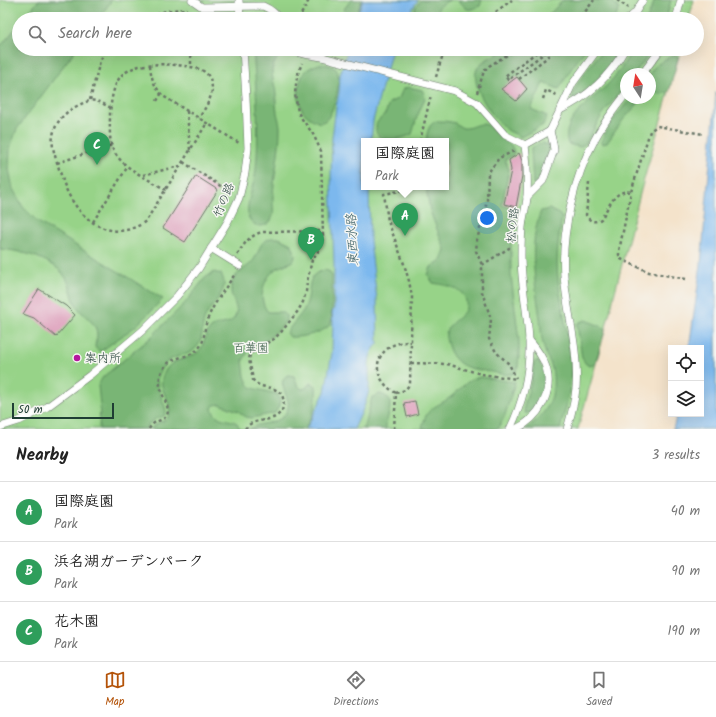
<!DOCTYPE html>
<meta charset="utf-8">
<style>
body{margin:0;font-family:Kalam,"Klee One",sans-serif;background:#f2f2f2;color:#222}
.controls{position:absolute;right:12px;bottom:12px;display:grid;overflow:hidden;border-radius:0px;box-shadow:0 4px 16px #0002}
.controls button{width:36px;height:36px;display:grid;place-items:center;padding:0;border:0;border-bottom:1px solid #e0e0e0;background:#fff;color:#222;font:20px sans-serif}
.compass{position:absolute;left:620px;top:68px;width:36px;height:36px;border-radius:50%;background:#fff;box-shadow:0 4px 16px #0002;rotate:348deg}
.scale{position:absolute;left:12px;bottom:10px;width:102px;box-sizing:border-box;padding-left:4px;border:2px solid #1f3d34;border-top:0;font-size:11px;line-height:14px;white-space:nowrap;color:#1f3d34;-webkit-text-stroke:3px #f6f6f2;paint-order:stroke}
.you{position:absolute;left:487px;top:218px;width:14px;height:14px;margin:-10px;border:3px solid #fff;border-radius:50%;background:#1a73e8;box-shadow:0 0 0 6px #1a73e833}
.badge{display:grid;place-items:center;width:26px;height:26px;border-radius:50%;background:#b45309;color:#fff;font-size:13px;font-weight:700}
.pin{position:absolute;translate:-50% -33px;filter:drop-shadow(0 1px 2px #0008)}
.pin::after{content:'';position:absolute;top:21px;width:14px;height:12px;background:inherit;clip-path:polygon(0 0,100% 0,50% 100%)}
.popup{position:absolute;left:361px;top:138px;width:88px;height:52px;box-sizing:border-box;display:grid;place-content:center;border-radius:0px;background:#fff;filter:drop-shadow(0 1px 3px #0005);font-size:13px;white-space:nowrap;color:#767676}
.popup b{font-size:15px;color:#222}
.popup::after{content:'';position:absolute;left:50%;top:100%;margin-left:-8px;border:8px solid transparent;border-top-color:#fff}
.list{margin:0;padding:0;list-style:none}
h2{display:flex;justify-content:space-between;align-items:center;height:52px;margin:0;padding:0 16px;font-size:17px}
h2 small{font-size:13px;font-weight:400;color:#767676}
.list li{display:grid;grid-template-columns:26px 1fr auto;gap:12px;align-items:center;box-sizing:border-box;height:60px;padding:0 16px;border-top:1px solid #e0e0e0}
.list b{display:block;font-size:15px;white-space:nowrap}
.list p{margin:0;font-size:13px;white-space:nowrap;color:#767676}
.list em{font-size:13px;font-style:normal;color:#767676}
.icon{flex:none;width:22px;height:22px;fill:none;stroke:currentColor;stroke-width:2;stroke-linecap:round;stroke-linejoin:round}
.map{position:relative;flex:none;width:716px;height:429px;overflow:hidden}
.search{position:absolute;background:#fff;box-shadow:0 4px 16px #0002;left:12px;right:12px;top:12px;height:44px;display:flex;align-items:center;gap:10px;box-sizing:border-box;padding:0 14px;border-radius:22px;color:#767676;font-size:15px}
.sheet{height:232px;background:#fff}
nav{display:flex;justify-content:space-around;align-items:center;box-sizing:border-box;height:56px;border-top:1px solid #e0e0e0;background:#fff;font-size:11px;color:#767676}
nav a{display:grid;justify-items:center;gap:2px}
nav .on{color:#b45309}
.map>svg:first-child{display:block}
</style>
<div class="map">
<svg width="716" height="429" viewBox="0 0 716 429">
<rect width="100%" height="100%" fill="#f6f6f2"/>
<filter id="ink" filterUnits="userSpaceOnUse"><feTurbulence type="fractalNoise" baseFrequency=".025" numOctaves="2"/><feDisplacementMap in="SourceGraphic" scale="8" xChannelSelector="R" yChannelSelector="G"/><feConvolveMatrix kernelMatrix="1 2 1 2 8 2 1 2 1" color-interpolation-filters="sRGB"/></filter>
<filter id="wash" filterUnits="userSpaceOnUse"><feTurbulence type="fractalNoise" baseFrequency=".012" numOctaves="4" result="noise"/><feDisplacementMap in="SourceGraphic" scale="16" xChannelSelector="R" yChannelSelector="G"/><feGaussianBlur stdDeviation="0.9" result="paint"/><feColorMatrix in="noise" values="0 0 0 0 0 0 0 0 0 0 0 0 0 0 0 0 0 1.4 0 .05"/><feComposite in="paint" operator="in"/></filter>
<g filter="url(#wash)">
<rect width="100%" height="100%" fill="#f4e3cb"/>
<path fill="#97d388" stroke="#5b885e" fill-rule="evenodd" d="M 0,0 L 694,0 L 689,19 L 19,19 L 19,49 L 681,49 L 641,190 L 605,331 L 578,429 L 0,429 ZM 626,74 L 650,74 L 650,98 L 626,98 ZM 364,141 L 446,141 L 446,187 L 364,187 Z"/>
<g fill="#79b574" stroke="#4c7954">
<path d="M 39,0 L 112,0 L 98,19 L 23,19 Z"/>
<path d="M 351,0 L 362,0 L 358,10 L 359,15 L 356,19 C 349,20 345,16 344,9 Z"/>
<path d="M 421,0 L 450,0 C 442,4 434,9 438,19 L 414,19 L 413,15 L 416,6 Z"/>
<path d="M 457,0 L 482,0 L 480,6 C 463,13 469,8 457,0 Z"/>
<path d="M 563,0 L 606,0 L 613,2 L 619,9 L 615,19 L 545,19 Z"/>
<path d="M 655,0 L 671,0 L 666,19 L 647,19 Z"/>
<path d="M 19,24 L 19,49 L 76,49 L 17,129 L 10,148 L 9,169 L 13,189 L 23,207 L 38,222 L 163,299 L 136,326 L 101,351 L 98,351 L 95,347 C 95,343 97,339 97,335 C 97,322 84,317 78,308 C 72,300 72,289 67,280 C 56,259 22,251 0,249 L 0,47 Z"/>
<path d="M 253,49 L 279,49 C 280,58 273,62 272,71 C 272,79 276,87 276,95 C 276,101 276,107 277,113 C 278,118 280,123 280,128 C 280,151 274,174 273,197 C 272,204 275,212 272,218 C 271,223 265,226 260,226 C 255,226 251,222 249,218 C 244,205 255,184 256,170 C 260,130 256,89 253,49 Z"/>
<path d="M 507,49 L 586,49 L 573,66 L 559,89 L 543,83 L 531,109 L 547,116 L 543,125 L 521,137 C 517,135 513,133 509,131 C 495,122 467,84 478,67 C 484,58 498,55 507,49 Z"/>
<path d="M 604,49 L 620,49 C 609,66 592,91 573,99 C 571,87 596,59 604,49 Z"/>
<path d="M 633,49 L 653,49 L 634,74 L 626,74 L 626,84 L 602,115 L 586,143 L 580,147 L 568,144 C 559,119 596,98 610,82 C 619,72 626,61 633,49 Z"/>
<path d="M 676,55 L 678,58 L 669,92 L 662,94 L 650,93 C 650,88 648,78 650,74 C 652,66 669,56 676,55 Z"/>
<path d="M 319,64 C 324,64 332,65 336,69 C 343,77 334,113 326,120 C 325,121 322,122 320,123 C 313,120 307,117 303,111 C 296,100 297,81 305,72 C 308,68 314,66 319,64 Z"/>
<path d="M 408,87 L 422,90 L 424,93 L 425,98 L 417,117 L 412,134 C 403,139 374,146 376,127 C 376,120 383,118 386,112 C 387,109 388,106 389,103 L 399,98 L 403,89 Z"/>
<path d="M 631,98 L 643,98 L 623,120 L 607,143 L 602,144 L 601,141 L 612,121 Z"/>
<path d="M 436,121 C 443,121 448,121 455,123 C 458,125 460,127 463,128 C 470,129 475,124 482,124 C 491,124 495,133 502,138 C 508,143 512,144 514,152 L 513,155 L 505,160 L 509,170 L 502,205 L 512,208 L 514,212 L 511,236 L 511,275 L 519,341 L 519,355 L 518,367 L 515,373 C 507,376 500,374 491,372 C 473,369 459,369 450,351 C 448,346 445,338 446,333 C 449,319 469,317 466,301 C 463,287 444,285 433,283 L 428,275 L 431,267 L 441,260 L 445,250 L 430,211 L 426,187 L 446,187 L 446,141 L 426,141 C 427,133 428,125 436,121 Z"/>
<path d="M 543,143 L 549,146 L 549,150 L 540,179 L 535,185 L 533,185 L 531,148 L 538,144 Z"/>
<path d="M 549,209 L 558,213 L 562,218 C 558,238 556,258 558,279 C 562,311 571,343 571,375 C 570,394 565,411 560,429 L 526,429 C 538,420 548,410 552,396 C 554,386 554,374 551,365 C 549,360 546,356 545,351 C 541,340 541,328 540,318 C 535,285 528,242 541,211 Z"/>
<path d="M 271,238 L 279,238 L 291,244 L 294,250 L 295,256 L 294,260 C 289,264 282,265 276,269 C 263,278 257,299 268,312 L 283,312 L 286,315 L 286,321 L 279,329 L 272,336 L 250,349 L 243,360 L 245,376 L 248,384 L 252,388 L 277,394 L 280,401 L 279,406 L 275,413 L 252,418 L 246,417 L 238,411 L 220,404 L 214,405 L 212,408 C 215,421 227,418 237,423 L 240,429 L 151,429 C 156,421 166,423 169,415 C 174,401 154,389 165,371 C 172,358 187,361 198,352 C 205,346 204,335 211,328 C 218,322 230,326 235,317 C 240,309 231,299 231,291 C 231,271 247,271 255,258 C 261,248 258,243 271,238 Z"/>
<path d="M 326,270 L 330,272 L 332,276 L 332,308 C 330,313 333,318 331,323 C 326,333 300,338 290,337 L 287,333 C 292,322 304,314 307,302 C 310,294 308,281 314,275 C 317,272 322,271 326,270 Z"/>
<path d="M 214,272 L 221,274 C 224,279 225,284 223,289 C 219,300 208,309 204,320 C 201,330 204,341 195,349 C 184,359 169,353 160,371 C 151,388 170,407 165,415 C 162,418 157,417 154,420 C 150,422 148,425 146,429 L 99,429 L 100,405 L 98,385 L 103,377 L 149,339 L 185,303 L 205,278 Z"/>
<path d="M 585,320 L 601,326 L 605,331 L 595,364 L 590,366 L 586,364 L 582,358 L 577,324 L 580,322 Z"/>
<path d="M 537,360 C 551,374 542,399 532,413 L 525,413 L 524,407 L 531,382 L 534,363 Z"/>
<path d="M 289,375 L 294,376 L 298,386 L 302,389 L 306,388 L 309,384 L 312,383 L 316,386 C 317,404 314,413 305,429 L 249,429 C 262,420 283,427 288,407 C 290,396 274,379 289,375 Z"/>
<path d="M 480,377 L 515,382 L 505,415 L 498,429 L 422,429 C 426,405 437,408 452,396 C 463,387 466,380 480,377 Z"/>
<path d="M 380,394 C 399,398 385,417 386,429 L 362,429 L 366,423 L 372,397 Z"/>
</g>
<g fill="#7bb8ee" stroke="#4d7a91">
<path d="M 363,0 L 418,0 L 406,19 L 359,19 L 359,10 Z"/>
<path d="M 348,49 L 392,49 L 373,121 L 371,141 L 364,141 L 364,187 L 369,187 L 370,240 L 377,300 L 378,344 C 363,357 372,376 368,394 C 365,406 359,418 354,429 L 306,429 L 325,392 L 332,353 L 333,322 L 332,313 L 334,308 L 334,264 L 331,177 L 332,138 L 336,107 L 339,92 L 340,75 Z"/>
<path d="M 716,92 L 716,429 L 673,429 L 677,414 L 701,414 L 701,348 L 689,348 L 701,264 Z"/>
</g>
<g id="blocks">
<g fill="#db96b6">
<path d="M 517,77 L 527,89 L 516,101 L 501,89 Z"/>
<path d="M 519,153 L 522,161 L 522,176 L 516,207 L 504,204 L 511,170 L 509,160 Z"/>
<path d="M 196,176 L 218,190 L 185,242 L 163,228 Z"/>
<path d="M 39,289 L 66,306 L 75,315 L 56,337 L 34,318 L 23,314 Z"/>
<path d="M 415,401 L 418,414 L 407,417 L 404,403 Z"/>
</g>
</g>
</g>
<g filter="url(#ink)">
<use href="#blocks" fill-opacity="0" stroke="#6a7769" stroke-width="1"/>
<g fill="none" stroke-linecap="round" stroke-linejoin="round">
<g stroke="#6a7769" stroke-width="8">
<g id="lane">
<path d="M 192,0 L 202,7 L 263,6 C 270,9 275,12 279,19"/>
<path d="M 239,0 L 240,19"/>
<path d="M 628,19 L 635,13 L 643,0"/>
<path d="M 676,19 L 681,0"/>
<path d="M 291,49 C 301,55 311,55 322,57 L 455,91 L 477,103 L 505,135 L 525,145"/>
<path d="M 642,74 L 661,49"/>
<path d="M 560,110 C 588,97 610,76 625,49"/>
<path d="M 525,145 L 550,131 L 573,83 L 598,49"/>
<path d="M 527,197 L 543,181 L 554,150 L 553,143 L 550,131"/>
<path d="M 211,248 L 240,266"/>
<path d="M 0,427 L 19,421 L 47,407 L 90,375 L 142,331 L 177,296 L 199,268 L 228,221 L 239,198 L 245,173 L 248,148 L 246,98 L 243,49"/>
<path d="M 510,429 C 523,402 530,371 529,341 C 528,313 521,285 521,256 C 521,244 521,232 523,220 C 524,212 527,204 527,196 C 528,179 527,162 525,145"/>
<path d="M 516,429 C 539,418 554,393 546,367 C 543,357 536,348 529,340"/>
<path d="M 567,429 C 571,415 575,402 576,388 C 579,350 567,313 564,276 C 561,233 574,177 595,139 C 603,123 615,108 626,94"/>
</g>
</g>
<g stroke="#6a7769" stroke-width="2.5" stroke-dasharray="3 3" stroke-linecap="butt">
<path d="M 617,0 L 628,8"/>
<path d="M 153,19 C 159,9 176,10 187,9"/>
<path d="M 298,19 L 303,11 L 309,0"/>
<path d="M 486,19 L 512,0"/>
<path d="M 576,19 L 585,12 L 594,0"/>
<path d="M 190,49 L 191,54 L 191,67"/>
<path d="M 150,65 C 151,78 154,86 163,96 L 239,143"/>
<path d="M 436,77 L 441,60 L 446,49"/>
<path d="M 519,79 L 549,56 L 546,52 L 508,80 L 505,76 L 541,49"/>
<path d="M 477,93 L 484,71 L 489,66 L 517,49"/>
<path d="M 543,99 L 546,90 L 557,95"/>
<path d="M 90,100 L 100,61 L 106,49"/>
<path d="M 157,101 L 161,94"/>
<path d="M 111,108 C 95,99 93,98 77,106 C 65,112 55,122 53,136 C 51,147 56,158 59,169 C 62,177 64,186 69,195 C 85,225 116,243 146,221 L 207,123"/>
<path d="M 187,111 L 190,150"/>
<path d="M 420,141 L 431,95"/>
<path d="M 514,151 L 499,158 L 488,173 L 487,201 L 477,240 L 476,251 L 482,265 L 482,292 L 491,319 L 489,339 L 496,352 L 509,364 L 516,378"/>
<path d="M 183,162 L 230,192"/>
<path d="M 57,163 L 112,145"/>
<path d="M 143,175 L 180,166"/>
<path d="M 589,183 L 586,215 C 590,222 595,223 601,219 C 609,207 615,188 631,192"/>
<path d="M 166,190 C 149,179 119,167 112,147 C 109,138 110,124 110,114 C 111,101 113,83 123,74 C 127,71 133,68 139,66 C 155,63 183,64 199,69 C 205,71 210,76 211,82 C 215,95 205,108 199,118"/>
<path d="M 93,222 L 128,166"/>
<path d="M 237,255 C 245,243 247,238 261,232 L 323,231"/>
<path d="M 482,265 L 509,248 L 513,248"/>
<path d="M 686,279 L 649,272 L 621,259 L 619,255 L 619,251 L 631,192 L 650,131 L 657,126 L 703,134"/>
<path d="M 411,363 L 447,364 L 481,374 L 517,379"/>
<path d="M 396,393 C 379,384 370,363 387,349 C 394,343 403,342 411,342"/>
<path d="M 149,429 C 154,419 163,422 167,415 C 172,404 153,389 162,371 C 171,354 187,360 198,349 C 206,341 203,331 207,321 C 211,307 227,286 235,274"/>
<path d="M 245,429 C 253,416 274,425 282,410 C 284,406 284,402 283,398 C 279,384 261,391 253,380 L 249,359 L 250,355 L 256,349 L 274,339 L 282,331 L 298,311 L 303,302 L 306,292 L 307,282 L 312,260 L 320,249 L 323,237 L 321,151 L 313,134 L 302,119 L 298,112 L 295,94 L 297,76 L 302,63"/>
<path d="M 394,429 L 396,393 L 405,390 L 410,384 L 412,297 L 409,281 L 404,264 L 388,221 L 384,194 L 420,187"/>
</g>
<use href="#lane" stroke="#fff" stroke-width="7"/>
</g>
</g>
<circle fill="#b5179e" stroke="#f6f6f2" stroke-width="1.5" cx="77" cy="358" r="4"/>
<g text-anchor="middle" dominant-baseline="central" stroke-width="3" stroke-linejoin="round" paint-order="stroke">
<g font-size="12" fill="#1f3d34" stroke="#f6f6f2">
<text transform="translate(224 200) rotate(-67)">竹の路</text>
<text transform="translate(513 225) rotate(-84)">松の路</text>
</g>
<g font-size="12" fill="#375b45" stroke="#f6f6f2">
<text x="251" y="348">百華園</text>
</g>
<g font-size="12" fill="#1f3d34" stroke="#f6f6f2" text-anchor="start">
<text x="85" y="358">案内所</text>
</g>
<g font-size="13" font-style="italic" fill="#365c62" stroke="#f6f6f2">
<text transform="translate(353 240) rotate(-93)">東西水路</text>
</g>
</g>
</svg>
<div class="controls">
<button><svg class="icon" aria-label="locate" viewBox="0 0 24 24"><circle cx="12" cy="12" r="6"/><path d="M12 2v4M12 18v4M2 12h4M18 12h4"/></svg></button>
<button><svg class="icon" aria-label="layers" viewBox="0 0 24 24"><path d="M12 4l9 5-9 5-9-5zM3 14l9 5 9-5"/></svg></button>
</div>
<svg class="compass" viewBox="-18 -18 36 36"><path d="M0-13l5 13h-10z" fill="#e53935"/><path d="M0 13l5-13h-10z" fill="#767676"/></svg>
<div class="scale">50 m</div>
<div class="you"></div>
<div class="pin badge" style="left:405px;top:236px;background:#2e9e5b">A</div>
<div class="popup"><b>国際庭園</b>Park</div>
<div class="pin badge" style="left:311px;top:260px;background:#2e9e5b">B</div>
<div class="pin badge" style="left:97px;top:165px;background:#2e9e5b">C</div>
<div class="search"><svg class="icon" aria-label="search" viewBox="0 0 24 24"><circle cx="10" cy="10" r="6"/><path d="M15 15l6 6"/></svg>Search here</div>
</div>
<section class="sheet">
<h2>Nearby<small>3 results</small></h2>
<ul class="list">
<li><span class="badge" style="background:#2e9e5b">A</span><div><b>国際庭園</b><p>Park</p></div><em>40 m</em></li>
<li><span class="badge" style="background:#2e9e5b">B</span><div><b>浜名湖ガーデンパーク</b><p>Park</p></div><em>90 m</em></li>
<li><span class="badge" style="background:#2e9e5b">C</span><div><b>花木園</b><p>Park</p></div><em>190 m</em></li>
</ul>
</section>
<nav>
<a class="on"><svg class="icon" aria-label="map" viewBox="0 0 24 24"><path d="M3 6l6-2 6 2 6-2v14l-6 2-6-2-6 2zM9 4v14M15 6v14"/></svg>Map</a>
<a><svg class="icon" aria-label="directions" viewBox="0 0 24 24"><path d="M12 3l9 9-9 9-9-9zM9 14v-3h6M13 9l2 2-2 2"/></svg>Directions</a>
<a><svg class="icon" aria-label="saved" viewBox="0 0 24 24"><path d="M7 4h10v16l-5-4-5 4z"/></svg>Saved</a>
</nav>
